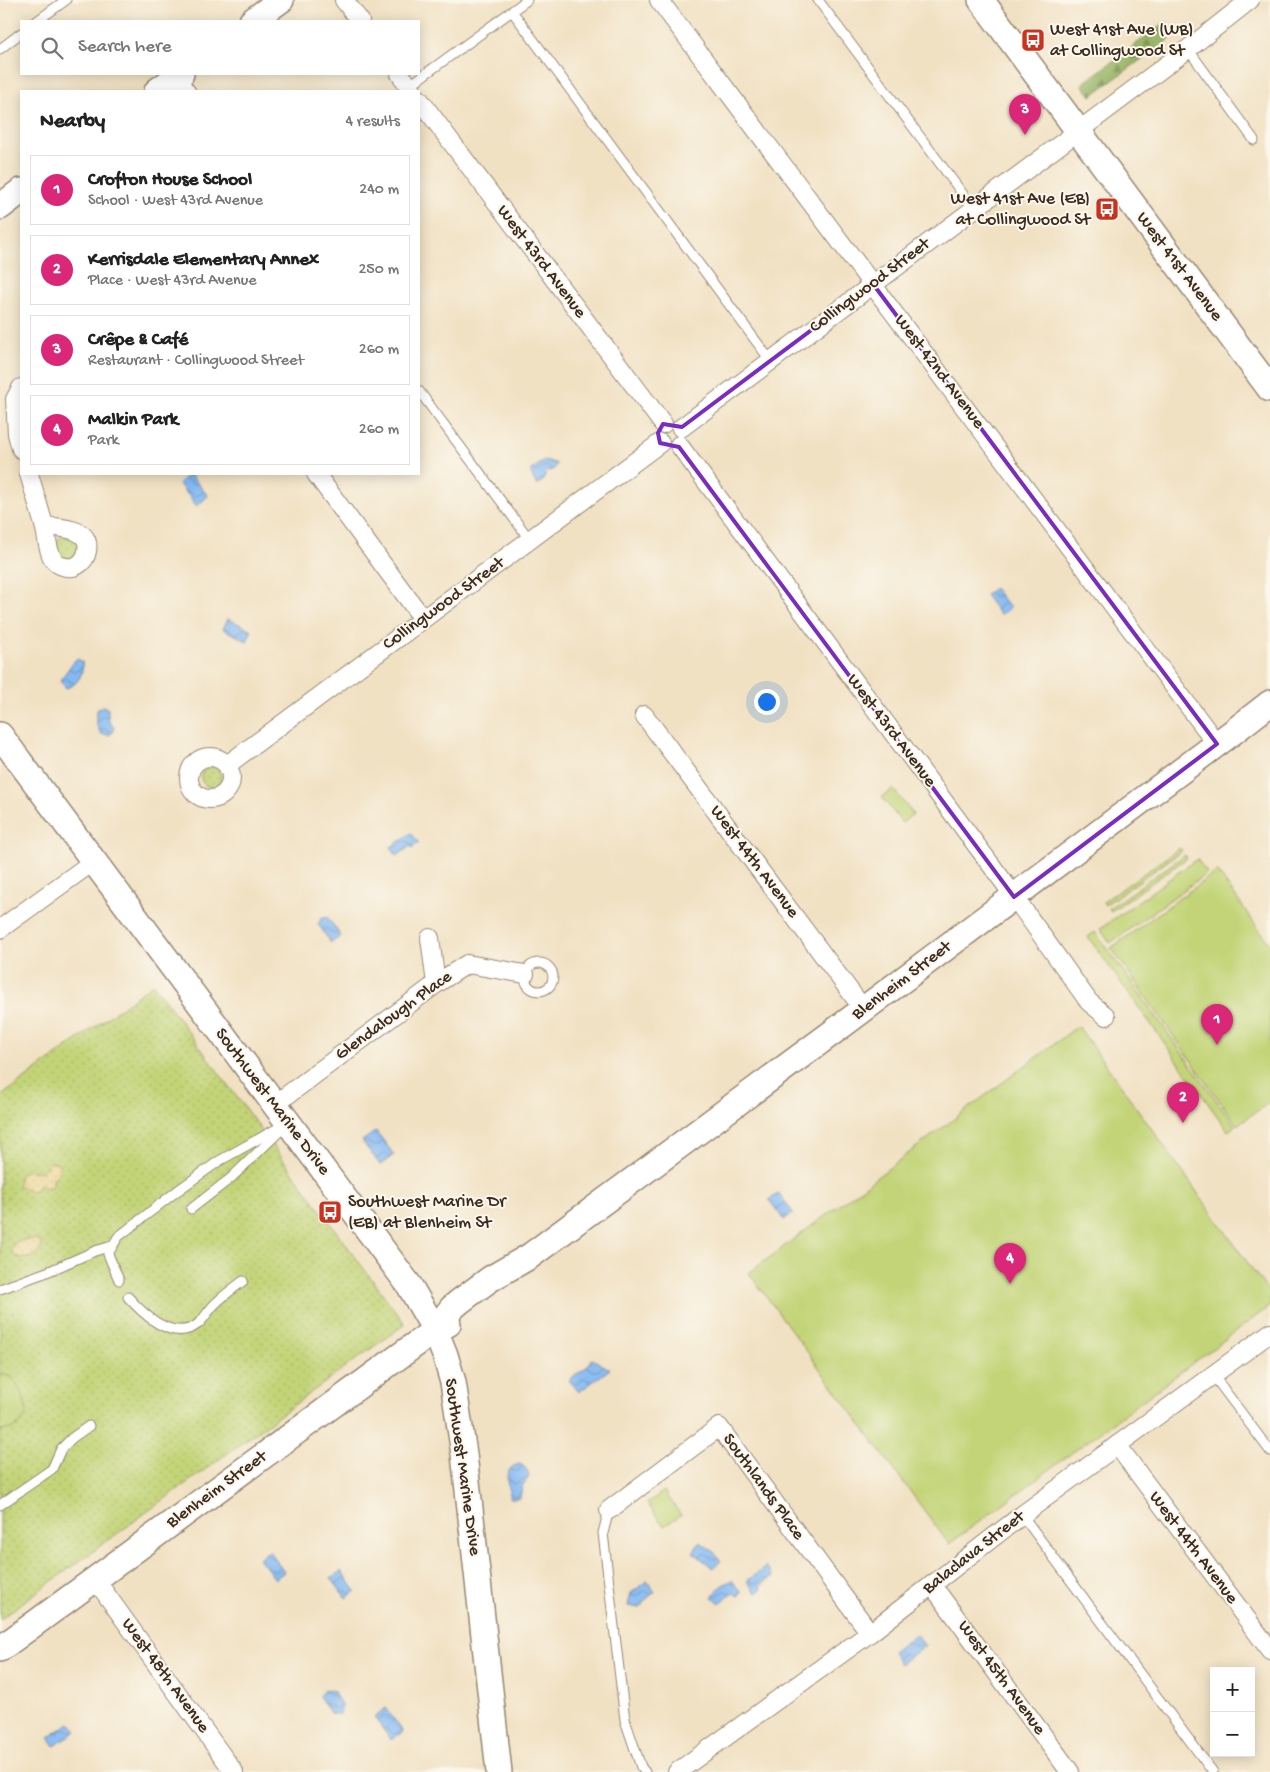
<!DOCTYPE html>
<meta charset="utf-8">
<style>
body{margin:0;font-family:"Gochi Hand",sans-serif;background:#f2f2f2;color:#222}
.controls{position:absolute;right:15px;bottom:15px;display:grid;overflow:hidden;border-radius:0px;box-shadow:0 2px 12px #0003}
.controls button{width:45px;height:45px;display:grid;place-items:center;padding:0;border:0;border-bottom:1px solid #e0e0e0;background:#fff;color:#222;font:25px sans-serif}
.you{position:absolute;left:766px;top:701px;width:18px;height:18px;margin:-12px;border:4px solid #fff;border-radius:50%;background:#1a73e8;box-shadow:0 0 0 8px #1a73e833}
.badge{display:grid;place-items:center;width:32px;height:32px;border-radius:50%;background:#db2777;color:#fff;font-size:16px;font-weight:700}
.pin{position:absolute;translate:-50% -41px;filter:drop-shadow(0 1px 2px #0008)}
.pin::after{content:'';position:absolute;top:26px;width:18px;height:15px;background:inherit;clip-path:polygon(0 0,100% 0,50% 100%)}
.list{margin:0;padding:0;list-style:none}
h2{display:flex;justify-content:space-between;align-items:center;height:65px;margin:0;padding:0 20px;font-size:21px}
h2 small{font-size:16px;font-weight:400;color:#767676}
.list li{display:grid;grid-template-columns:32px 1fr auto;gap:15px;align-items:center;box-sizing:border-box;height:70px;margin:0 10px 10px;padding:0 10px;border:1px solid #e0e0e0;border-radius:0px}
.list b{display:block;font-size:19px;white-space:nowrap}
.list p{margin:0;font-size:16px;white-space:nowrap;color:#767676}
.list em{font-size:16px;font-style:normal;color:#767676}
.icon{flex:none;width:28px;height:28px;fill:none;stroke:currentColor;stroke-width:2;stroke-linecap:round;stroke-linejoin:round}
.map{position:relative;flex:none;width:1270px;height:1772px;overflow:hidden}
.search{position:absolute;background:#fff;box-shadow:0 2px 12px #0003;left:20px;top:20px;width:400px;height:55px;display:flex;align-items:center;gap:12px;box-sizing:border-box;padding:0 18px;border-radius:0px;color:#767676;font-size:19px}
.panel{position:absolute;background:#fff;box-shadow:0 2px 12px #0003;left:20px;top:90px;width:400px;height:385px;border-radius:0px}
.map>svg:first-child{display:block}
</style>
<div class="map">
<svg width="1270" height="1772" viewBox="0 0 1270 1772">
<defs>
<pattern id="grass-dots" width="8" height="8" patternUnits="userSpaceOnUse" patternTransform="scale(1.25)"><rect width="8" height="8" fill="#c2d477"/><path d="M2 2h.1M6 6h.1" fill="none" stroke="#a8b666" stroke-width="1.8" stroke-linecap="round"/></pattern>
<pattern id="forest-firs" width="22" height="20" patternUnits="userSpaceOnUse" patternTransform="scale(1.25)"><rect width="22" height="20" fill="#99b668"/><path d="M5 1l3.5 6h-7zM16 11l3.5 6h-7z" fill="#7e9455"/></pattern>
<pattern id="sand-dots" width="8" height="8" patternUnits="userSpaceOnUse" patternTransform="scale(1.25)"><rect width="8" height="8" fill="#eeda9e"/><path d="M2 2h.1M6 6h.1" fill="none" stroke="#cdbb88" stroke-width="1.8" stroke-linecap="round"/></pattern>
<pattern id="water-waves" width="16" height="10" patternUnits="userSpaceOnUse" patternTransform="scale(1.25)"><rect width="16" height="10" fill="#84b9f3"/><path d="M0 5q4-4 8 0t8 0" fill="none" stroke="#6d97c4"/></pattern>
</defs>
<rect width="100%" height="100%" fill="#fbf7ec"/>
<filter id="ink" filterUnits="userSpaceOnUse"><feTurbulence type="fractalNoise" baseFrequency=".02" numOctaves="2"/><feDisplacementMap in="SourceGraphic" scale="10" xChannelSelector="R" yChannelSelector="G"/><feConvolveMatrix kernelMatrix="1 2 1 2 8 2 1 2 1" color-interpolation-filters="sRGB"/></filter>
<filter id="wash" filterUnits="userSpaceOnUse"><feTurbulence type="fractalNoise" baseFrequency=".0096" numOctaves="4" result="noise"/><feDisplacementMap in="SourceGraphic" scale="20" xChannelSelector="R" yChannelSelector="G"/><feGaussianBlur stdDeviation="1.12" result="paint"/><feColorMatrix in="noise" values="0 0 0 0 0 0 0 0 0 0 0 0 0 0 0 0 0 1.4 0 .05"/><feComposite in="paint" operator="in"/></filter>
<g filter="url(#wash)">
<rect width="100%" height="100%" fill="#f1e1c3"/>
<g fill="url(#grass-dots)" stroke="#7e7f4a">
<path d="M 61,536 L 77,538 L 81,550 L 73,559 L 61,558 L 56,543 Z"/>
<circle cx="211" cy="777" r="10"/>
<path d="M 153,984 L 405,1324 L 0,1619 L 0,1097 Z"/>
</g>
<path fill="url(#forest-firs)" stroke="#6a7043" d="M 1166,22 L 1175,35 L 1091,96 L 1082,84 Z"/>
<g fill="url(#sand-dots)" stroke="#94825e">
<path d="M 51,1162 L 55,1162 L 59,1164 L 60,1169 L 56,1177 L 53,1178 L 53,1186 L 45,1188 L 39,1184 L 36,1190 L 29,1191 L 18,1185 C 19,1168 27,1170 41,1172 Z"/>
<path d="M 36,1239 L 40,1242 L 42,1247 C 36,1259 20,1263 11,1251 C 15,1237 25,1241 36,1239 Z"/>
</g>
<g fill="#c2d477" stroke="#7e7f4a">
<path d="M 893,789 L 913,814 L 902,823 L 882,797 Z"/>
<path d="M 1180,848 L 1182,851 L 1105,905 L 1103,902 Z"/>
<path d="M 1185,855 L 1187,858 L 1111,911 L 1109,908 Z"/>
<path d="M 1197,859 L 1207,873 L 1110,943 L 1100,929 Z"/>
<path d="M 1217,871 L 1270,945 L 1270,1102 L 1237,1125 L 1111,948 Z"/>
<path d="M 1095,932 L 1235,1126 L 1228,1131 L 1088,937 Z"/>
<path d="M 1078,1026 L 1270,1294 L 1270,1306 L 949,1544 L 749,1273 Z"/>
<path d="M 0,1374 L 12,1377 L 23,1395 L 27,1413 C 20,1426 15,1429 0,1431 Z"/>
<path d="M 664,1491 L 681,1515 L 664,1526 L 647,1503 Z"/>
</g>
<g fill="url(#water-waves)" stroke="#607288">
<path d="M 545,460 L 557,464 L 553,470 L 546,472 L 543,481 L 538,484 L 536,484 L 530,471 Z"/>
<path d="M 190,474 L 208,496 L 197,506 L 178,483 Z"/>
<path d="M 994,588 L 1010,608 L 1000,615 L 985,595 Z"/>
<path d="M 228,619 L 252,630 L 247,641 L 223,629 Z"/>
<path d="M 77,658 L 82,662 C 84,674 78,685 66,688 L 60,681 C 61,678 74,661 77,658 Z"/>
<path d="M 103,706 L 108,709 L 108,720 L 114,728 L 113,732 L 109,735 L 101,734 C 97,726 94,719 97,710 Z"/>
<path d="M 411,833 L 419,843 L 412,848 L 410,846 L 397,856 L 391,847 Z"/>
<path d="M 327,917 L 341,936 L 331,943 L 318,924 L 321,919 Z"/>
<path d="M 376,1131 L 394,1155 L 380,1165 L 362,1141 Z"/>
<path d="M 779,1193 L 793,1213 L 784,1220 L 769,1200 Z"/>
<path d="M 592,1359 L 610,1369 L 579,1392 L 569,1380 L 589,1365 Z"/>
<path d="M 520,1464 C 526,1467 528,1471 529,1477 L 522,1486 L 520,1498 L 510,1498 C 508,1484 501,1468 520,1464 Z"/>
<path d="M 700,1542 L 713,1551 L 721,1561 L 713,1568 L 693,1552 Z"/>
<path d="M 269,1551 L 284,1572 L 275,1579 L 259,1558 Z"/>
<path d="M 766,1567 L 773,1576 L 760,1586 L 762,1589 L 756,1593 L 747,1581 Z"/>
<path d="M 341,1571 L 356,1591 L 346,1598 L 331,1578 Z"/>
<path d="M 732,1580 L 742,1593 L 738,1596 L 734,1593 L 729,1595 L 720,1604 L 712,1597 L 721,1586 Z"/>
<path d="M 647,1581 L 655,1592 L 645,1600 L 640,1608 L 628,1606 L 631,1593 Z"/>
<path d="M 916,1634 L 925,1646 L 900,1664 L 892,1652 Z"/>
<path d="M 325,1689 L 334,1691 C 336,1700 345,1704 340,1714 L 331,1714 L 319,1696 Z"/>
<path d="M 386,1708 L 403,1732 L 391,1740 L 374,1717 Z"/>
<path d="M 70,1723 L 76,1731 L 55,1746 L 49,1737 Z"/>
</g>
</g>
<g filter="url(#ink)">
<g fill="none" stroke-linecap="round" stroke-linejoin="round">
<g stroke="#968670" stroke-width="11">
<g id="lane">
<path d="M 818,0 L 974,209"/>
<path d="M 512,11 L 770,360"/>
<path d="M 37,21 L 66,0"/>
<path d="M 0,49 L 21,33"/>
<path d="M 1188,49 L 1254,140"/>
<path d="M 181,77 L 191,91"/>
<path d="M 402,91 L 527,0"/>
<path d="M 419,391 L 530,540"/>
<circle cx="539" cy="977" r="14"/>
<path d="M 191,1209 L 231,1178 L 280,1131"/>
<path d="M 119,1280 L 108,1254 L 118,1237 L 177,1191 L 219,1161 L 287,1123"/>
<path d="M 0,1289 L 47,1272 L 95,1251 L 112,1246"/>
<path d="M 128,1297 C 144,1315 173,1343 198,1324 C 205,1318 209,1309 216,1303 C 224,1295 234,1288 243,1281"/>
<path d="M 1213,1375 L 1270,1451"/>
<path d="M 0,1505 L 52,1469 L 61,1449 L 72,1438 L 89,1426"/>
<path d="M 609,1510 L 603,1533 L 625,1720 L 641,1767 L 645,1772"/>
<path d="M 1022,1515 L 1213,1772"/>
</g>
</g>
<g stroke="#968670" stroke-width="20">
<g id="street">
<path d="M 344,0 L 360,21"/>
<path d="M 659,0 L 1217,744"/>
<path d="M 400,74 L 413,91"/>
<path d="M 419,99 L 663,424"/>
<path d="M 21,388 L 15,399 L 17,434 L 21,449"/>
<path d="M 681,428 L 1188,49 L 1250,0"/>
<path d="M 679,445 L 1003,881 L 1089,1002 L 1106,1016"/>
<path d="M 29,474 C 34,491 39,508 44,525 C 47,535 47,550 53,559 C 57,565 65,568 73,567 C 79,565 84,561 86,555 C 95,527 61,528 44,526"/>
<path d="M 316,474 L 423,619"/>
<path d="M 644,715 L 864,1010"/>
<circle cx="210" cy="778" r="21"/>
<path d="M 227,765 L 660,443"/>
<path d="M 0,929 L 94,861"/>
<path d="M 430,938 L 436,984"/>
<path d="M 274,1105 L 436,984 L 467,964 L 525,974"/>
<path d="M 1117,1445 L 1270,1650"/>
<path d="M 609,1510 L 719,1427 L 870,1633"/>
<path d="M 95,1579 L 234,1772"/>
<path d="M 932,1585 L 1070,1772"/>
<path d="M 677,1772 L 870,1633 L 1022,1515 L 1270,1333"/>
</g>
</g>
<g stroke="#968670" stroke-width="28">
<g id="secondary">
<path d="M 981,0 L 1270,389"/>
<path d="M 252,21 L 281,0"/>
<path d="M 157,91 L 181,74"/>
<path d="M 0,207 L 21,191"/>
<path d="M 0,735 L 409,1285 L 435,1330 L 445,1355 L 453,1382 L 464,1454 L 499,1772"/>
<path d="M 435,1330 L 452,1308 L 459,1302 L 490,1279 L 530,1256 L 848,1021 L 1233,732 L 1270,703"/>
<path d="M 0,1649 L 435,1330 L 448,1324"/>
</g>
</g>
<use href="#lane" stroke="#fff" stroke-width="9"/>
<use href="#street" stroke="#fff" stroke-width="18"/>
<use href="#secondary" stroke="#fff" stroke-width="25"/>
</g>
</g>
<path fill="none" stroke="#7b2cbf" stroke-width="4" stroke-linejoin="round" d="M 873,284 L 1217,744 L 1014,897 L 679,447 L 660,443 L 658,433 L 663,424 L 682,427 Z"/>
<defs>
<g id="bus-square" transform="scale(1.25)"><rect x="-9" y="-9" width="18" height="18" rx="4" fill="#c8321e" stroke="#fbf7ec"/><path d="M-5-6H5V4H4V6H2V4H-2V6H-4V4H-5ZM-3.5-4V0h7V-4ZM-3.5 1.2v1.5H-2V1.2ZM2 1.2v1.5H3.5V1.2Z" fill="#fff"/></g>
</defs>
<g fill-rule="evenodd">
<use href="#bus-square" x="1033" y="40"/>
<use href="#bus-square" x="1107" y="209"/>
<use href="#bus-square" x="330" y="1212"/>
</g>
<g text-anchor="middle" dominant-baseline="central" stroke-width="4" stroke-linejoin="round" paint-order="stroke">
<g font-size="18" fill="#3b2a1e" stroke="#fbf7ec" text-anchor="start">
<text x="1050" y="30">West 41st Ave (WB)<tspan x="1050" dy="21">at Collingwood St</tspan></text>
<text x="1090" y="199" text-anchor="end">West 41st Ave (EB)<tspan x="1090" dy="21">at Collingwood St</tspan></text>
<text x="348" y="1202">Southwest Marine Dr<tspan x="348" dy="21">(EB) at Blenheim St</tspan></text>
</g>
<g font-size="18" fill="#3b2a1e" stroke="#fbf7ec">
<text transform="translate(541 262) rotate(53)">West 43rd Avenue</text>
<text transform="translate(1179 267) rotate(53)">West 41st Avenue</text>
<text transform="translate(870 286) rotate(-37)">Collingwood Street</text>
<text transform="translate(939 372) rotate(53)">West 42nd Avenue</text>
<text transform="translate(444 604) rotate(-36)">Collingwood Street</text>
<text transform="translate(891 731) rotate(53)">West 43rd Avenue</text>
<text transform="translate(754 862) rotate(53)">West 44th Avenue</text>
<text transform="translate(902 981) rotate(-37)">Blenheim Street</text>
<text transform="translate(394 1016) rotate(-36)">Glendalough Place</text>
<text transform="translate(272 1102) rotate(53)">Southwest Marine Drive</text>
<text transform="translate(462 1467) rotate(82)">Southwest Marine Drive</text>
<text transform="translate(763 1487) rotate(54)">Southlands Place</text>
<text transform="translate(217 1490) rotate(-36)">Blenheim Street</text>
<text transform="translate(1193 1548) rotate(53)">West 44th Avenue</text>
<text transform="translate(974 1553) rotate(-38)">Balaclava Street</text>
<text transform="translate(165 1676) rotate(54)">West 48th Avenue</text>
<text transform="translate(1001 1678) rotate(54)">West 45th Avenue</text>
</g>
</g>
</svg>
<div class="controls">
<button>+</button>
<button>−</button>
</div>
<div class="you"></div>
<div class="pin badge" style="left:1217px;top:1045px">1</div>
<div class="pin badge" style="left:1183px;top:1123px">2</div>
<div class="pin badge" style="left:1025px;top:135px">3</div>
<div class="pin badge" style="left:1010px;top:1284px">4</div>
<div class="search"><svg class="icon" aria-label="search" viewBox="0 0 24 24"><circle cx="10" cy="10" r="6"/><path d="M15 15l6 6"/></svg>Search here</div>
<section class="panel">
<h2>Nearby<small>4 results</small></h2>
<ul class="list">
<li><span class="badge">1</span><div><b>Crofton House School</b><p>School · West 43rd Avenue</p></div><em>240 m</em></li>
<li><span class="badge">2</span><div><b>Kerrisdale Elementary Annex</b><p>Place · West 43rd Avenue</p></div><em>250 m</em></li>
<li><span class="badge">3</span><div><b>Crêpe &amp; Café</b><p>Restaurant · Collingwood Street</p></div><em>260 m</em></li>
<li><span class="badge">4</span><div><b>Malkin Park</b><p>Park</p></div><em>260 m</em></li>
</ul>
</section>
</div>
